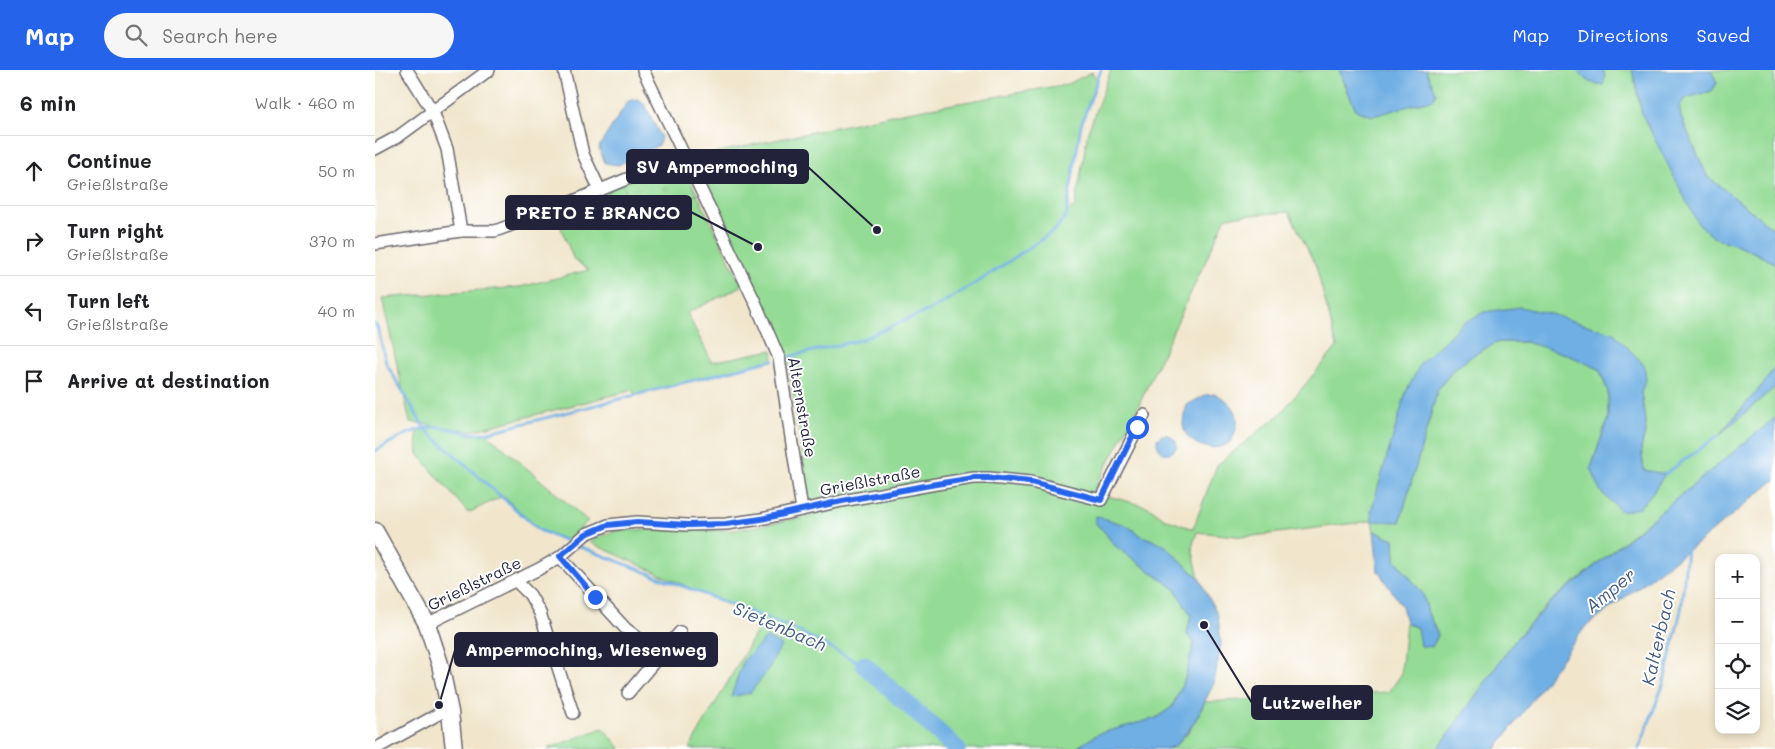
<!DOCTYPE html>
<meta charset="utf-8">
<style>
body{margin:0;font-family:Mali,sans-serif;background:#f6f6f6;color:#202124}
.controls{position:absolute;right:15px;bottom:15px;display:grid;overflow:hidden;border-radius:10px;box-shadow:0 2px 8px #0003}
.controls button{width:45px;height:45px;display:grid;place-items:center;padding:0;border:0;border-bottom:1px solid #e0e0e0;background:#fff;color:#202124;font:25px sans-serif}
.stop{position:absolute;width:15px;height:15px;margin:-11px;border:4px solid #2563eb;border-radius:50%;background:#fff}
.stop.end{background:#2563eb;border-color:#fff;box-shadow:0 1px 5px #0008}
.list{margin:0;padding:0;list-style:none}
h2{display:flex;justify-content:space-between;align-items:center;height:65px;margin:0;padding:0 20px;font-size:21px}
h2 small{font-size:16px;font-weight:400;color:#757577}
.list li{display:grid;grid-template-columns:32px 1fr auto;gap:15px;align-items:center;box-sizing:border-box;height:70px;padding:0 20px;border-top:1px solid #e0e0e0}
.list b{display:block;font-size:19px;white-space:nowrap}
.list p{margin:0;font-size:16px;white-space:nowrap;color:#757577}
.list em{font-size:16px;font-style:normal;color:#757577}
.icon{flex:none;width:28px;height:28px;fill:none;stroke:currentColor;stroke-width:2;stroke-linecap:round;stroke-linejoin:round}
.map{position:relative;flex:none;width:1400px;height:679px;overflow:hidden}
header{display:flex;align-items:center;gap:30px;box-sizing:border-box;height:70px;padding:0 25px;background:#2563eb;color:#fff}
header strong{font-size:24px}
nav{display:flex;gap:28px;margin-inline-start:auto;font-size:18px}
.search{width:350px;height:45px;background:#f6f6f6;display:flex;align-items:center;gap:12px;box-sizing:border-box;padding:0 18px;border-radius:28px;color:#757577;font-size:19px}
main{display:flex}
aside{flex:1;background:#fff}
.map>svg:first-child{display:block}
</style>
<header>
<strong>Map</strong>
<div class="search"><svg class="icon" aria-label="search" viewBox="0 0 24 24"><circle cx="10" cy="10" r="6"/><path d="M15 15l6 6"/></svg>Search here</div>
<nav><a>Map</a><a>Directions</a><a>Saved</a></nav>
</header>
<main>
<aside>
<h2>6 min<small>Walk · 460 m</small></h2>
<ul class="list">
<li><svg class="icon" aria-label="ahead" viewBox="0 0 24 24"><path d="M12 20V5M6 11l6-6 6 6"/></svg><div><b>Continue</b><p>Grießlstraße</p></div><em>50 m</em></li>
<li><svg class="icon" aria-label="right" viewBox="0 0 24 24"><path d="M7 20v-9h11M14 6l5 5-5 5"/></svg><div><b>Turn right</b><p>Grießlstraße</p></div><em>370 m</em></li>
<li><svg class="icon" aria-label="left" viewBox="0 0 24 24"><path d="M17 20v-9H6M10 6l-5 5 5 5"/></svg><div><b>Turn left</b><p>Grießlstraße</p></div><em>40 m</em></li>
<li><svg class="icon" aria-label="arrive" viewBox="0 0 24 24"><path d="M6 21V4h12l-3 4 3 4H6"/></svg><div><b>Arrive at destination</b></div></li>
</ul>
</aside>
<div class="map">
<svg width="1400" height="679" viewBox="0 0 1400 679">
<defs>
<pattern id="park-tufts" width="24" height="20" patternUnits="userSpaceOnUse" patternTransform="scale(1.25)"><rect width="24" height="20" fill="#94db95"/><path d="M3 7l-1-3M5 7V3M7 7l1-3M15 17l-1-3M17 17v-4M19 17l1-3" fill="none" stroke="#7fbc81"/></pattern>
</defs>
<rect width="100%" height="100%" fill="#fff"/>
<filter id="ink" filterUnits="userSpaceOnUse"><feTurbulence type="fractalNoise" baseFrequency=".02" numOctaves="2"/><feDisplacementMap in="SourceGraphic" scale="10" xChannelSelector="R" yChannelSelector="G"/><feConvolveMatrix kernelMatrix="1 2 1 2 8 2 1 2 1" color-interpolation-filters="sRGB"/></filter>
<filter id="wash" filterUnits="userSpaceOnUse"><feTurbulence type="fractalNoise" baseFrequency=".0096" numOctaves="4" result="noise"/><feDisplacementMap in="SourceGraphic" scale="20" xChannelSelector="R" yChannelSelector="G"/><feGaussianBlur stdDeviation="1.12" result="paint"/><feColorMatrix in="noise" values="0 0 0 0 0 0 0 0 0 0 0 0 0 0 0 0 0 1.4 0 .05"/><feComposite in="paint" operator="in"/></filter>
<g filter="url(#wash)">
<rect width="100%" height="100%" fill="#f1e6cc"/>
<g fill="#94db95" stroke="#5b7e68" fill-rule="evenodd">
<path d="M 736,0 L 964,0 L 981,40 L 998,46 L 1059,28 L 1061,23 L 1051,0 L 1202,0 L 1214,12 L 1230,7 L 1228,0 L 1257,0 L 1267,44 L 1338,167 L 1368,177 L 1398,192 L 1400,196 L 1400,296 L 1390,312 L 1347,361 L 1400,317 L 1400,348 L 1175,532 L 1140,570 L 1063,679 L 791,679 C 811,672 821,650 830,632 L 1014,622 L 1026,605 L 1031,552 L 1042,558 L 1063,565 L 1053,543 L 1048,524 L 1020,489 L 1019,469 L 999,461 L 997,451 L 871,467 L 822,462 L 817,477 L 824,508 L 789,475 L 765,465 L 751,455 L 721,454 L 729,461 L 740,475 L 800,519 L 816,545 L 812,564 L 819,573 L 810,609 L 797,637 L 781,648 L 723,664 L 700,679 L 314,679 L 388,551 L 214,472 L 241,460 L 360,460 L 437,446 L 411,280 L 407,280 L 379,217 L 369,201 L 358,168 L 321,93 L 320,87 L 527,43 L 693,14 L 717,2 L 722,10 L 706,55 L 692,142 L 700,137 L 713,61 ZM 914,142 L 941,196 L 962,277 L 905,344 L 842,395 L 818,459 L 790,449 L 774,437 L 718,422 L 760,343 L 851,147 ZM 1172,243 L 1271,309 L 1266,322 L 1271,359 L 1266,378 L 1269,400 L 1289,405 L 1278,422 L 1264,438 L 1216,398 L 1233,348 L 1233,321 L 1224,299 L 1191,284 L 1152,272 L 1123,272 L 1100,284 L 1079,299 L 1063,319 L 1025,452 L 1046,293 Z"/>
<path d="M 1336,0 L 1400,0 L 1400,160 L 1332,106 L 1306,47 L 1304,36 L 1311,28 L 1337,21 L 1342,13 Z"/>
<path d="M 247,113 L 266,151 L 322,124 L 367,216 L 312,243 L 337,292 L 397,280 L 398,290 L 260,325 L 258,320 L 97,361 L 68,357 L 97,365 L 111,363 L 213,451 L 192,471 L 166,461 L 128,426 L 93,443 L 43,384 L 42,361 L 62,356 L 35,352 L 7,228 L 145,217 L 214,200 L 199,190 L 180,143 Z"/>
<path d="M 228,658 L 246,679 L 172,679 Z"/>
</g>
<path fill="url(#park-tufts)" stroke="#5b7e68" d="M 306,92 L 322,124 L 266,151 L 247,113 Z"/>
<g fill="#6fafe3" stroke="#48688f">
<path d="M 964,0 L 1051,0 L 1061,23 L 1059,29 L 998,46 L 981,40 Z"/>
<path d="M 1202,0 L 1228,0 L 1230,7 L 1228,15 L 1214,12 Z"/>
<path d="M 1257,0 L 1336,0 L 1342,13 L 1337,21 L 1311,28 L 1304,36 L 1306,47 L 1332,106 L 1400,160 L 1400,196 L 1398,192 L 1368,177 L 1338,167 L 1322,152 L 1267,44 Z"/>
<path d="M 262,29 L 269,33 L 286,67 L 284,75 L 243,95 L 230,93 L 224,78 L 225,75 L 253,31 Z"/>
<path d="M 1145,237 L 1172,243 L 1239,263 L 1269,295 L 1271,309 L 1266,322 L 1271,359 L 1266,378 L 1269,400 L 1290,404 L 1278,422 L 1264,438 L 1247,442 L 1226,422 L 1216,398 L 1233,348 L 1233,321 L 1224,299 L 1191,284 L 1151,272 L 1123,272 L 1100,284 L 1079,299 L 1063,319 L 1025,452 L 997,451 L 996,441 L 1031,322 L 1046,293 L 1088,253 L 1109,242 Z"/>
<path d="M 1400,296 L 1400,317 L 1344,365 L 1390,312 Z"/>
<path d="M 840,324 C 855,331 866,341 861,359 C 859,364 858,369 854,373 C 839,384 809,375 808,354 C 808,348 810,341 812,335 L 830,325 Z"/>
<path d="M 1400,348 L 1400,410 L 1324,472 L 1210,557 L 1121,679 L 1063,679 L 1140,570 L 1176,532 Z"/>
<path d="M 787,365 L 794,365 L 801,371 L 802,378 C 792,389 781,382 782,369 Z"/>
<path d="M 721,446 L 751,455 L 765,465 L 789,475 L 824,508 L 843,546 L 846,574 L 839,613 L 819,653 L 800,676 L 791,679 L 700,679 L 723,664 L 781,648 L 797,637 L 810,609 L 819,573 L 812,564 L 816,545 L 800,519 L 739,475 L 729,461 L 721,454 Z"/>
<path d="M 999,461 L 1019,469 L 1020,489 L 1048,524 L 1053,543 L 1063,565 L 1057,577 L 1045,576 L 1042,558 L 1031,552 L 1027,536 L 1003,501 Z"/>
<path d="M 392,567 L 406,576 L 391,603 L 375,623 L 356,627 L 368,591 Z"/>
</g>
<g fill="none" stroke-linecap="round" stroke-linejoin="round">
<g stroke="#6fafe3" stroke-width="3">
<path d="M 0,254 L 3,259 L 11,293 L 50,359 L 164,460 L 192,471"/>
<path d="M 413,287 L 485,270 L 559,238 L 606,210 L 679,161 L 691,146 L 706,55 L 726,0"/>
<path d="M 0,381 C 16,372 45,354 65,357 C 82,360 93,365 111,363 L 398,290"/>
<path d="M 1290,404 L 1344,365"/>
<path d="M 203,476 L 417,558 L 489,595"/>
<path d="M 1264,679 L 1289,612 L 1306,540 L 1312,479"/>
</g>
<path stroke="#6fafe3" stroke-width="18" d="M 489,595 L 582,679"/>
</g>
</g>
<g filter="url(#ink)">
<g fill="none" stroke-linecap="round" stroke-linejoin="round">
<g stroke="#6a676e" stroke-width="14">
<g id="minor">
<path d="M 32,0 L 58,42 L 72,79 L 86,161"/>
<path d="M 189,0 L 208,84 L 225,120"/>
<path d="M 268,0 L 380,232 L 404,288 L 427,440"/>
<path d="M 0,79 L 24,66 L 114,0"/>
<path d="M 0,174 L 86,161 L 120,161 L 177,140 L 271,101 L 309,87"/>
<path d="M 185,487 L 250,558 L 285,585 L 253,623"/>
<path d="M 141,511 L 155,525 L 165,543 L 198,643"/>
<path d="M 52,554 L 164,499 L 185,487 L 211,464 L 233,455 L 262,452 L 312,455 L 351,454 L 386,449 L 467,431 L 561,414 L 599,408 L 614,408 L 656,412 L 726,430 L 769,345"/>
<path d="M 285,585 L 305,562"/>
<path d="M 0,679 L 69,641 L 75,642"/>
</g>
</g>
<g stroke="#6a676e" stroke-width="19">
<path id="secondary" d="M 0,461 L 52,554 L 65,594 L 75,642 L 79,679"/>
</g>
<use href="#minor" stroke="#fff" stroke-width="11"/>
<use href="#secondary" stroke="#fff" stroke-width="16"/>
</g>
</g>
<g fill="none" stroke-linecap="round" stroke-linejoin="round" filter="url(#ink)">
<path stroke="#2563eb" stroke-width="6" d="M 220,527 L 185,486 L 211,464 L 233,455 L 262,452 L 312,455 L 351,454 L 386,449 L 467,431 L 561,414 L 599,408 L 614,408 L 656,412 L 726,430 L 762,357"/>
</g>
<g text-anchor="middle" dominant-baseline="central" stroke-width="4" stroke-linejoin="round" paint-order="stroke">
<g font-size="16" fill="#22223b" stroke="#fff">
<text transform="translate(428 337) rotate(80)">Alternstraße</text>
<text transform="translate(495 410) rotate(-11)">Grießlstraße</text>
<text transform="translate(99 513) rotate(-26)">Grießlstraße</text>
</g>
<g font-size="18" font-style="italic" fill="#415a7e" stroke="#fff">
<text transform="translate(1235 520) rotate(-39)">Amper</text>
<text transform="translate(405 556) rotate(23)">Sietenbach</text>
<text transform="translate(1283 567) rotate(-77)">Kalterbach</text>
</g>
</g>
<path fill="none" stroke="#22223b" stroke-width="2" d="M502 160L433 97M383 177L316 142M64 635L80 580M829 555L877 633"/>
<g fill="#22223b" stroke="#fff" stroke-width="2">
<circle cx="502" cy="160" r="5"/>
<circle cx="383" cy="177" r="5"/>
<circle cx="64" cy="635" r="5"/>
<circle cx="829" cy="555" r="5"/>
</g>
<g fill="#22223b" stroke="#22223b" stroke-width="2">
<rect x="252" y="80" width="181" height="33" rx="5"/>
<rect x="131" y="126" width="185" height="33" rx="5"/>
<rect x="80" y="563" width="262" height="33" rx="5"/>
<rect x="877" y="616" width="120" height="33" rx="5"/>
</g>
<g font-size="18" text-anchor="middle" font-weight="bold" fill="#fff">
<text x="342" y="103">SV Ampermoching</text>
<text x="223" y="149">PRETO E BRANCO</text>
<text x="211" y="586">Ampermoching, Wiesenweg</text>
<text x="937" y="639">Lutzweiher</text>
</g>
</svg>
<div class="controls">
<button>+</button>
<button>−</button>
<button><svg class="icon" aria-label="locate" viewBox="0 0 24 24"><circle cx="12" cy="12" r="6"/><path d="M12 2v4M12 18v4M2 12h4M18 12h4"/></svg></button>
<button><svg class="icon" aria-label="layers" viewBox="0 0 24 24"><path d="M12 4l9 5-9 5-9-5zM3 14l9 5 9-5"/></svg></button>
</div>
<div class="stop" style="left:762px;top:357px"></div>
<div class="stop end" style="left:220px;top:527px"></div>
</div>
</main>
